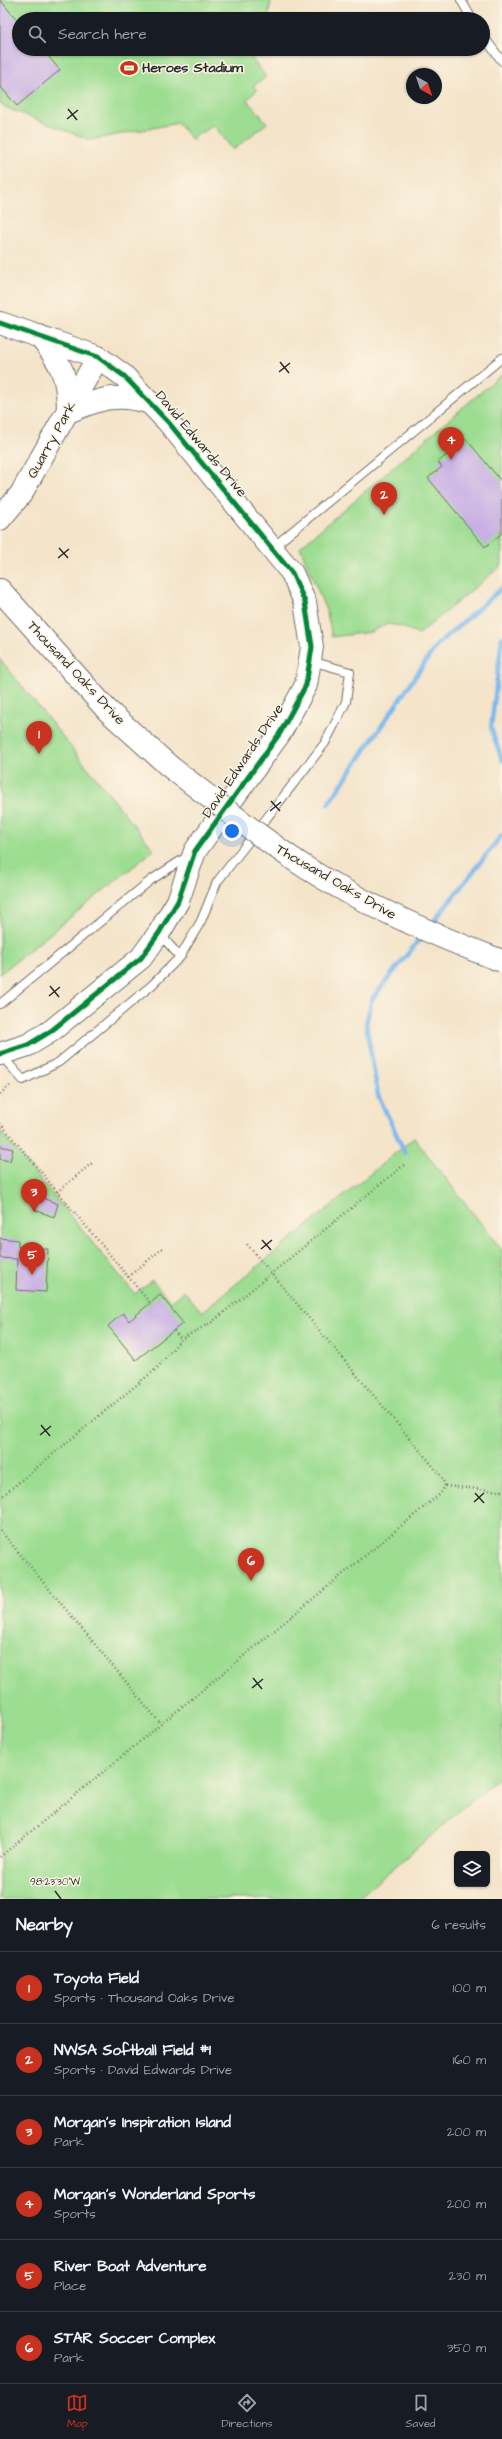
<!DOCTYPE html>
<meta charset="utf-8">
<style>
body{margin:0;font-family:"Architects Daughter",sans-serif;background:#20242c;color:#f1f3f6}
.controls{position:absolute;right:12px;bottom:12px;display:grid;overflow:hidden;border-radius:6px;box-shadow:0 1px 3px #0004}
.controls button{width:36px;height:36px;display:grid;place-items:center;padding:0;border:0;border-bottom:1px solid #363941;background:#171b24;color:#f1f3f6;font:20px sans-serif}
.compass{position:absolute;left:406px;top:68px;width:36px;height:36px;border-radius:50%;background:#171b24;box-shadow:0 1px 3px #0004;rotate:140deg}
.you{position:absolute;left:232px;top:831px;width:14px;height:14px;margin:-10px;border:3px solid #fff;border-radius:50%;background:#1a73e8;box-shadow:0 0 0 6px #1a73e833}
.badge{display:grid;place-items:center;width:26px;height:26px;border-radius:50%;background:#c8321e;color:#fff;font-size:13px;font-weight:700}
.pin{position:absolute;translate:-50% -33px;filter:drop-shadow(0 1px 2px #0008)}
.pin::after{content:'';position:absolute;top:21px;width:14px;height:12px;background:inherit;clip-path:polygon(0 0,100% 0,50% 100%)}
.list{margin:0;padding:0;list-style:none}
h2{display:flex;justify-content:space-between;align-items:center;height:52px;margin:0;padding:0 16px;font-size:17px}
h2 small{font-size:13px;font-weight:400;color:#9ea1a6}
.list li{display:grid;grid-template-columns:26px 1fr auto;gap:12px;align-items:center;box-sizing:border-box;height:72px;padding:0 16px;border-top:1px solid #363941}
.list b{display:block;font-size:15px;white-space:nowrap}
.list p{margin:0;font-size:13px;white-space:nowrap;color:#9ea1a6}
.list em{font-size:13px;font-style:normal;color:#9ea1a6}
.icon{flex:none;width:22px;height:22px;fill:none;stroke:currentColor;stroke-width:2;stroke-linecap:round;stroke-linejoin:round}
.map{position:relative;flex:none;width:502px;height:1899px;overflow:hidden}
.search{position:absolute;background:#171b24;box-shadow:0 1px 3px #0004;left:12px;right:12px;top:12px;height:44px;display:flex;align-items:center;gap:10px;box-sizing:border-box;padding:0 14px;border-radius:22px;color:#9ea1a6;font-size:15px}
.sheet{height:484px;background:#171b24}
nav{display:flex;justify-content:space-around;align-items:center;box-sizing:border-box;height:56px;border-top:1px solid #363941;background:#171b24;font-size:11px;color:#9ea1a6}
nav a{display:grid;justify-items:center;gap:2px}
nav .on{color:#c8321e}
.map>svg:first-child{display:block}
</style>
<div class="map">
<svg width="502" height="1899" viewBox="0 0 502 1899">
<rect width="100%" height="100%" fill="#fcf5e5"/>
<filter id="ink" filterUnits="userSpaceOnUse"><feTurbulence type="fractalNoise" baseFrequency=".025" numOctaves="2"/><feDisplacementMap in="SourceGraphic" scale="8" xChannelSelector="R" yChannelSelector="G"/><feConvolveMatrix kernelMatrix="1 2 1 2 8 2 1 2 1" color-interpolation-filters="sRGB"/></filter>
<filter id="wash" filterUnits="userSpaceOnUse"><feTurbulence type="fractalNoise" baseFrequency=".012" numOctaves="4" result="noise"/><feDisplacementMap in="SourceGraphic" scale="16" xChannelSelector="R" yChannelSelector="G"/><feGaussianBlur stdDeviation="0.9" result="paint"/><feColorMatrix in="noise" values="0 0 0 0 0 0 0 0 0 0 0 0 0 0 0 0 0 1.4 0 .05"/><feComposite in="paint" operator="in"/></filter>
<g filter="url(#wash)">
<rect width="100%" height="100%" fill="#f4e4ca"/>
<g fill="#9ddd92" stroke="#64845e">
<path d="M 0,0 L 271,0 L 268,19 L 19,19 L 19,49 L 257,49 L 252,59 L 266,77 L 253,86 L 257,90 L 247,100 L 267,123 L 233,150 L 214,125 L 202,133 L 201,132 L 192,140 L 178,123 L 90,140 L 7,108 L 0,103 Z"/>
<path d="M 502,374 L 502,565 L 419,634 L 400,626 L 387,624 L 371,632 L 332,637 L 327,613 L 300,547 Z"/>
<path d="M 0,659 L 154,850 L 0,974 Z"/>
<path d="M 0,1131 L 135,1294 L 152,1280 L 171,1302 L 184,1291 L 202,1312 L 414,1138 L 502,1250 L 502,1775 L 357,1899 L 0,1899 Z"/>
</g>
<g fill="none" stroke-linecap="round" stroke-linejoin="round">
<g stroke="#7bb9ee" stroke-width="4.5">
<path d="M 502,637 L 491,728 L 502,760"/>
<path d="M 328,804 L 437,645 L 502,588"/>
<path d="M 430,926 L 502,835"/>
<path d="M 405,1153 L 378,1095 L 366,1024 L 372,999 L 422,936"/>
</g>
</g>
<g id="blocks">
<g fill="#c8b0e4">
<path d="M 0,0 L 19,22 L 19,49 L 42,49 L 60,70 L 17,106 L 0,86 Z"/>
<path d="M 466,439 L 502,482 L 502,533 L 485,547 L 428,478 L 442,467 L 438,462 Z"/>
<path d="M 0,1146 L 13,1149 L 10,1161 L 0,1159 Z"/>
<path d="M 40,1197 L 58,1204 L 54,1217 L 35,1210 Z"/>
<path d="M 0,1238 L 18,1240 L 18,1247 L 48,1249 L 46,1292 L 16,1290 L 17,1259 L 0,1258 Z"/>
<path d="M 160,1295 L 183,1323 L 136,1360 L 108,1326 L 123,1313 L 129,1321 Z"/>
</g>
</g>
</g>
<g filter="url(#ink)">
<use href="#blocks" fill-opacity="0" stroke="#716c63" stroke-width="1"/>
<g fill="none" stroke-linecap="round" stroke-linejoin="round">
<g stroke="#716c63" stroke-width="10">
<g id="lane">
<path d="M 461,0 L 472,19"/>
<path d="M 483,36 L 502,61"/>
<path d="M 272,548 L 502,358"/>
<path d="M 160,934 L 180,957"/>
<path d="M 0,1004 L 151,880 L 188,856"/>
<path d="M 1,1055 L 23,1080 L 59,1062 L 152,985 L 180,957 L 201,921 L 217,882 L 325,743 L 346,702 L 350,672 L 311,661"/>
</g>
</g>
<g stroke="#716c63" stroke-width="24">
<g id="secondary">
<path d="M 0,323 L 98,357 L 124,376 L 169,423 L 292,573 L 305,602 L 312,647 L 306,685 L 280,733 L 195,851 L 178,901 L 159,933 L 141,958 L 51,1031 L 28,1045 L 0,1054"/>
<path d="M 39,336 C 61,362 68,376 68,411"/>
<path d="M 68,412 C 100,399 117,392 151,403"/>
<path d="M 0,519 L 21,494 L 98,357"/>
<path d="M 0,590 L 107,710 L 169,766"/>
</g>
</g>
<g stroke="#716c63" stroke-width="2.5" stroke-dasharray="1 3" stroke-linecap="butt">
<path d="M 0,1094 L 12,1084"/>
<path d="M 0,1123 L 150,1303"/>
<path d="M 57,1192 L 92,1163"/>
<path d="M 128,1277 L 163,1248"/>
<path d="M 174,1331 L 181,1339"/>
<path d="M 445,1486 L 502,1491"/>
<path d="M 0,1498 L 157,1368 L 181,1339 L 212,1322 L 405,1164"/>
<path d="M 0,1530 L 161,1724"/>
<path d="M 0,1857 L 440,1494 L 445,1486 L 442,1477 L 246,1243"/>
</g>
<use href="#lane" stroke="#fff" stroke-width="8"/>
<use href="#secondary" stroke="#fff" stroke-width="22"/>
<g stroke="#716c63" stroke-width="24" stroke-linecap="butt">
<path id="secondary-bridge" d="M 169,766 C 215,801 260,838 308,869 C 368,907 436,936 502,961"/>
</g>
<use href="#secondary-bridge" stroke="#fff" stroke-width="22"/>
<g stroke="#fcf5e5" stroke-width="8">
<path id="cycleway" d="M 0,323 L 98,357 L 124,376 L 169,423 L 292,573 L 305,602 L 312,647 L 306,685 L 280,733 L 195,851 L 178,901 L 159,933 L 141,958 L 51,1031 L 28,1045 L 0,1054"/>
</g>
<use href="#cycleway" stroke="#00873e" stroke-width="5"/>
</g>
</g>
<path fill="none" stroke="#2b2b2b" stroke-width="1.5" d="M 68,109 L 77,120M 67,119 L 78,110M 280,362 L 289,373M 279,372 L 290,363M 59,548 L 68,558M 58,558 L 69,549M 271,801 L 280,811M 270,811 L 281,802M 50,986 L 59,997M 49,996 L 60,987M 262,1240 L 271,1250M 261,1249 L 272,1240M 41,1425 L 50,1436M 40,1435 L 51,1426M 475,1493 L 484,1503M 474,1502 L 484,1493M 253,1678 L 262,1689M 252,1688 L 263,1679M 55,1891 L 61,1899"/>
<defs>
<g id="stadium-bare" transform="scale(1.38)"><path d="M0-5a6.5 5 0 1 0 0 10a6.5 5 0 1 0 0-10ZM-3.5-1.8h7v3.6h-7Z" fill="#c8321e" stroke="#fcf5e5" stroke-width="2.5" paint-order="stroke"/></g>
</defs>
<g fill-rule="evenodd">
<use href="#stadium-bare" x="129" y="68"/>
</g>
<g text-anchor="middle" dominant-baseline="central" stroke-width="3" stroke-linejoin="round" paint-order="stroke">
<g font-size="14" font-weight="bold" fill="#2b2b2b" stroke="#fcf5e5" text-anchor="start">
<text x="142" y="68">Heroes Stadium</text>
</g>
<g font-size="14" fill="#2b2b2b" stroke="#fcf5e5">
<text transform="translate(52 440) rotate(-61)">Quarry Park</text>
<text transform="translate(201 444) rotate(50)">David Edwards Drive</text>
<text transform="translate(76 673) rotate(47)">Thousand Oaks Drive</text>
<text transform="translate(243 761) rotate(-56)">David Edwards Drive</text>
<text transform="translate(336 882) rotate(30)">Thousand Oaks Drive</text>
</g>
</g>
<g font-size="10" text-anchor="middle" fill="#2b2b2b" stroke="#fcf5e5" stroke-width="3" stroke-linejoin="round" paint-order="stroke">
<text x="55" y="1885">98°23'30"W</text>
</g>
</svg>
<div class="controls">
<button><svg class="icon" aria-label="layers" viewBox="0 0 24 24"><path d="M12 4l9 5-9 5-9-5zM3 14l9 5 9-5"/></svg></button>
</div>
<svg class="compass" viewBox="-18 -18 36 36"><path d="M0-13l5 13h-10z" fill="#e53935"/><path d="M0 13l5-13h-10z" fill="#9ea1a6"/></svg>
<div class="you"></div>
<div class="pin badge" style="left:39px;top:754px">1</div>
<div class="pin badge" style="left:384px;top:515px">2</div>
<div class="pin badge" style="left:34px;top:1212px">3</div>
<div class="pin badge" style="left:451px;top:460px">4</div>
<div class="pin badge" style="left:32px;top:1275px">5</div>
<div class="pin badge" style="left:251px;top:1581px">6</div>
<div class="search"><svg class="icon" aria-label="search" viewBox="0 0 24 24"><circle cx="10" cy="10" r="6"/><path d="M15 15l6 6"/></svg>Search here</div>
</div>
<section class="sheet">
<h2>Nearby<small>6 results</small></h2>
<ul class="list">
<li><span class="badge">1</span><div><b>Toyota Field</b><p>Sports · Thousand Oaks Drive</p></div><em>100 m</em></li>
<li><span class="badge">2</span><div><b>NWSA Softball Field #1</b><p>Sports · David Edwards Drive</p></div><em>160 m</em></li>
<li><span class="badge">3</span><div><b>Morgan's Inspiration Island</b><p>Park</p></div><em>200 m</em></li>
<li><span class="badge">4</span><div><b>Morgan’s Wonderland Sports</b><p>Sports</p></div><em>200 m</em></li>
<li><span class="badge">5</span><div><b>River Boat Adventure</b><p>Place</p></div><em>230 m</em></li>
<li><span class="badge">6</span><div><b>STAR Soccer Complex</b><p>Park</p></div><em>350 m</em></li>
</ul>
</section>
<nav>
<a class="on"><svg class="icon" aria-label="map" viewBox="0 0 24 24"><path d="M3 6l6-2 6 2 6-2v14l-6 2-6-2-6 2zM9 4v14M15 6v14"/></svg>Map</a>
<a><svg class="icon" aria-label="directions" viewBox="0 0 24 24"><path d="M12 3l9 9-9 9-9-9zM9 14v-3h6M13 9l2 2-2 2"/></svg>Directions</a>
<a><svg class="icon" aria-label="saved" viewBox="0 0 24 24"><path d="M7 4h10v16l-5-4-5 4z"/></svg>Saved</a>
</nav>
